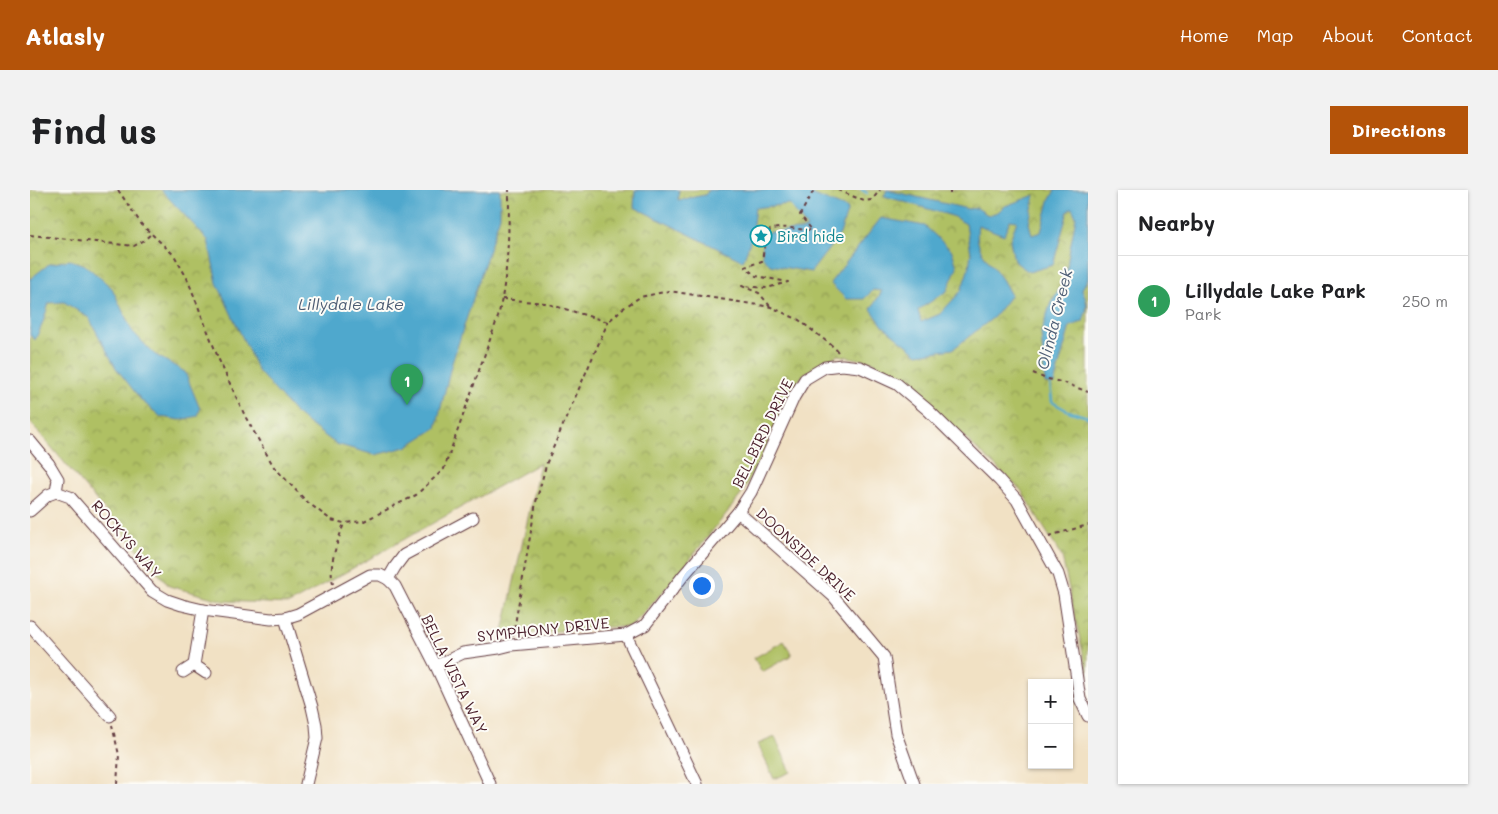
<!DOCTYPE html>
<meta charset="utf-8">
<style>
body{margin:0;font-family:Mali,sans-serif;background:#f2f2f2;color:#202124}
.controls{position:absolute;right:15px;bottom:15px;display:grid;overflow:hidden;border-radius:0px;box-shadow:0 1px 4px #0004}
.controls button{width:45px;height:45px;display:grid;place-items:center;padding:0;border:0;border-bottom:1px solid #e0e0e0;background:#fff;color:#202124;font:25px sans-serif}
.you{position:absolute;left:671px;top:395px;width:18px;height:18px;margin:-12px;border:4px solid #fff;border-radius:50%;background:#1a73e8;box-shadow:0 0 0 8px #1a73e833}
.badge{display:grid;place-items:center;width:32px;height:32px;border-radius:50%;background:#b45309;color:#fff;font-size:16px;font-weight:700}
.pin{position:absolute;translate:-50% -41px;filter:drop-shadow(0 1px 2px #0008)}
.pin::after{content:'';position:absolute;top:26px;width:18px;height:15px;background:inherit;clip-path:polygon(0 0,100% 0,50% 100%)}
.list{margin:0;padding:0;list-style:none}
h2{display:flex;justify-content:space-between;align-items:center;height:65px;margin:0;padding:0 20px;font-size:21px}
h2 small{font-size:16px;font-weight:400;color:#757577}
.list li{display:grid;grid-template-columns:32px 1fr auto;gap:15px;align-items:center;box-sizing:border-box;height:90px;padding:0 20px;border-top:1px solid #e0e0e0}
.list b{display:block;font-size:19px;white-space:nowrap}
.list p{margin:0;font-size:16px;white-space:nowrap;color:#757577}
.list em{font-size:16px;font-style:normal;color:#757577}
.map{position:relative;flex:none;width:1058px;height:594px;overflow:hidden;border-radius:0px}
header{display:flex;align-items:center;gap:30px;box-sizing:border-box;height:70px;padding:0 25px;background:#b45309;color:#fff}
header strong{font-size:24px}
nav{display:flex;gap:28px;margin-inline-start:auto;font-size:18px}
.intro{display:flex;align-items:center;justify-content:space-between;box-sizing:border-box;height:120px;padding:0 30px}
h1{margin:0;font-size:35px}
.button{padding:12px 22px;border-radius:0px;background:#b45309;color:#fff;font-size:18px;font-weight:700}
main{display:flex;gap:30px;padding:0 30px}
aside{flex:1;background:#fff;border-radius:0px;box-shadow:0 1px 4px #0004}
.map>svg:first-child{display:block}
</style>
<header>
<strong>Atlasly</strong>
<nav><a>Home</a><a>Map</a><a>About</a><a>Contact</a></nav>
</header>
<div class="intro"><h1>Find us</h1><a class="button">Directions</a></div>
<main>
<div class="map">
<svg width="1058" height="594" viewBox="0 0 1058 594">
<defs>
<pattern id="park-crowns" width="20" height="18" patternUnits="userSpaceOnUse" patternTransform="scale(1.25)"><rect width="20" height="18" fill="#afc063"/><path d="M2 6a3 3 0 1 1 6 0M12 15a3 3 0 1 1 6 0" fill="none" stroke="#909b52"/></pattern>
</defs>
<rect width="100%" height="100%" fill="#fdfcf7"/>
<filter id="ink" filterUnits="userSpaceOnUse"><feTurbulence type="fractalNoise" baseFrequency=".02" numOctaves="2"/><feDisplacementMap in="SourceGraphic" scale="10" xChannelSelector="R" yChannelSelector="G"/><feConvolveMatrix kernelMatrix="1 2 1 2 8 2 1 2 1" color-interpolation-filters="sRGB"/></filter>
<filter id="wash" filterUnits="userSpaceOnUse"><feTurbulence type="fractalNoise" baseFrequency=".0096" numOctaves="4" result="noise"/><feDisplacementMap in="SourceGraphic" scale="20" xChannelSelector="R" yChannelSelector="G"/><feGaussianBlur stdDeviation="1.12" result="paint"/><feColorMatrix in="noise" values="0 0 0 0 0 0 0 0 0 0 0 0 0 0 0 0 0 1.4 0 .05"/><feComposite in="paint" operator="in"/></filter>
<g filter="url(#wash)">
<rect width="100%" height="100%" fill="#f1e1c4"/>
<path fill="url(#park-crowns)" stroke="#7c7047" d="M 0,0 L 1058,0 L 1058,486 L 1032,367 L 991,300 L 876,193 L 843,172 L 808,165 L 774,184 L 762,199 L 737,256 L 711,305 L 645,388 L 601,437 L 574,437 L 472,446 L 510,273 L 259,414 L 194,411 L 139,396 L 0,232 Z"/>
<g fill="#afc063" stroke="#7c7047">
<path d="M 754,451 L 762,465 L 732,482 L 724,468 Z"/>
<path d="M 745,547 L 761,582 L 744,589 L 728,554 Z"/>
</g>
<g fill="#50a8cd" stroke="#4d647c">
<path d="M 131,0 L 470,0 L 470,26 L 421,176 L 406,238 L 376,257 L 345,265 L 306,254 L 267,225 L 228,181 L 187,93 L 178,50 Z"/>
<path d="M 605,0 L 649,0 L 648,10 L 675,5 L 679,0 L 775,0 L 784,5 L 818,19 L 810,44 L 781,82 L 740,75 L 732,66 L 733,47 L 738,42 L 772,40 L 777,38 L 759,14 L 725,18 L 721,49 L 713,71 L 604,17 Z"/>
<path d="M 857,0 L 938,19 L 947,18 L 958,25 L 968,22 L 975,16 L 1005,5 L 999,33 L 1002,45 L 1011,42 L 1019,11 L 1025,0 L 1058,0 L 1058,88 L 1052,99 C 1058,115 1058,115 1053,132 L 1040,136 L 1024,194 L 1015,194 L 1011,143 L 1021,112 L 1036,89 L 1038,69 L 1046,27 L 1042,18 L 1038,21 L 1023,75 L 999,82 L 984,71 L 980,50 L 987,31 L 980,30 L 974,45 L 948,35 C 944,60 956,66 969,85 C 974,91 977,99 981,105 L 964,127 L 923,159 L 888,164 L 853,136 L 841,119 L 852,101 L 843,100 L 834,109 L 816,109 L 800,93 L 851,28 L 895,36 L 922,61 L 927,77 L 917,101 L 888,120 L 891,132 L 910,124 L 931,101 L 939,77 L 941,63 L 936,34 L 922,26 L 854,6 Z"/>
<path d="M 40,70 L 55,75 L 82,98 L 102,141 L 124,164 L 155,182 L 170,219 L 168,226 L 150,230 L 131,227 L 112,211 L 86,178 L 59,128 L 34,112 L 19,113 L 12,135 L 5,150 L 0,145 L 0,89 L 19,74 Z"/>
</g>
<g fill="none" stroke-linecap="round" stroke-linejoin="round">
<g stroke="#50a8cd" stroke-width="2.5">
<path d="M 832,0 L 837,3"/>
<path d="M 1020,193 L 1022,212 L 1038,221 L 1058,227"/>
</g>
</g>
</g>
<g filter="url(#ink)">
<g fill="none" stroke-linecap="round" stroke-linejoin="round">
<g stroke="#633c42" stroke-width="13">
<g id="minor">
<path d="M 0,251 L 19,274 L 28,289 L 26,302"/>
<path d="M 26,302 L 40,307 L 122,401 L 137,410 L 152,415 L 173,420 L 241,429 L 255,428 L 268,424 L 340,385 L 350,385 L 358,389 L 365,377 L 374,365 L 443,328"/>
<path d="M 0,321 L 18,305 L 26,302"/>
<path d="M 708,322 L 804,407 L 854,467 L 866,544 L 884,594"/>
<path d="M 358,389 L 365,396 L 406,476 L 460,594"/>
<path d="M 255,428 L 282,517 L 286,535 L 287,548 L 276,594"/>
<path d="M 0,436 L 80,526"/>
<path d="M 596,445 L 667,594"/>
<path d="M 164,475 L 173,420"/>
<path d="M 406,476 L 433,463 L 469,458 L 481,455 L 596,445 L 615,435 L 653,386 L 708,322 L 721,302 L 764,207 L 775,189 L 795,177 L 812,175 L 830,177 L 867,194 L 898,220 L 969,290 L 987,310 L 1028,384 L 1034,404 L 1050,509 L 1058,526"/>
<path d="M 153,482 L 164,475 L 176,483"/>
</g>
</g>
<g stroke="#633c42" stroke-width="2" stroke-dasharray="4 4" stroke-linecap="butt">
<path d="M 88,0 L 112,35 L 144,65 L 157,88 L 189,170 L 216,228 L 244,277 L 276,311 L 301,330 L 314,333 L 334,331 L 386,305 L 414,279 L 468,127 C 478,86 479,43 479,0"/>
<path d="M 808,0 L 834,11 L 842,10 L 850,0"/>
<path d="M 920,0 L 920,7"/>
<path d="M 0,45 L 104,56 L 113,51 L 121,44"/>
<path d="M 472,109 L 515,113 L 578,132 L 592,119 L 610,107 L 639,101 L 741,117 L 769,130 L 805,158 L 810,165"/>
<path d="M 740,116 L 729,103 L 712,96 L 737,98 L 758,92 L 726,86 L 715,77 L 732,71 L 735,52 L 740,40 C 753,35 768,40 782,40 L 770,25 L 784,0"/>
<path d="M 1003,183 L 1014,188 L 1035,193 L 1058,202"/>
<path d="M 1019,346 L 1058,335"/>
<path d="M 303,394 C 298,373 308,352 314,333"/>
<path d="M 483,446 L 506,312 L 517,272 L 578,132"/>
<path d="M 82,535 L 89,565 L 87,594"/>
</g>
<use href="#minor" stroke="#fff" stroke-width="11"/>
</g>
</g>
<defs>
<g id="sight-ring" transform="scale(1.125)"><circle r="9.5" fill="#fdfcf7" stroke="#0f9aa8" stroke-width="1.5"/><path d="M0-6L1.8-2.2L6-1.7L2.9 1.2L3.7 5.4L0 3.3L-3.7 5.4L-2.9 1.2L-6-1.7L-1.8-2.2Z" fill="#0f9aa8"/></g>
</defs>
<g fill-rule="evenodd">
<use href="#sight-ring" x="731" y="46"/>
</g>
<g text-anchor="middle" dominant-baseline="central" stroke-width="4" stroke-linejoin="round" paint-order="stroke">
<g font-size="15" fill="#0d838f" stroke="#fdfcf7" text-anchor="start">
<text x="747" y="46">Bird hide</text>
</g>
<g font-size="15" fill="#4a1f2b" stroke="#fdfcf7">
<text transform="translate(732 243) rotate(-64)">BELLBIRD DRIVE</text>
<text transform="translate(97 349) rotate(49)">ROCKYS WAY</text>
<text transform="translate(776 364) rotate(43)">DOONSIDE DRIVE</text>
<text transform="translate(513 439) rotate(-6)">SYMPHONY DRIVE</text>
<text transform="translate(425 484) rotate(64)">BELLA VISTA WAY</text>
</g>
<g font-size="16" font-style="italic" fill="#4d5d74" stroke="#fdfcf7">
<text x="321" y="113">Lillydale Lake</text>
<text transform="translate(1024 129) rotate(-76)">Olinda Creek</text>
</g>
</g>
</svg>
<div class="controls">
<button>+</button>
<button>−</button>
</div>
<div class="you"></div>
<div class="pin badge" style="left:377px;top:215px;background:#2e9e5b">1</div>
</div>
<aside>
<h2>Nearby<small></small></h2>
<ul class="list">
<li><span class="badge" style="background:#2e9e5b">1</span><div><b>Lillydale Lake Park</b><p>Park</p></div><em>250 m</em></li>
</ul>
</aside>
</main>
